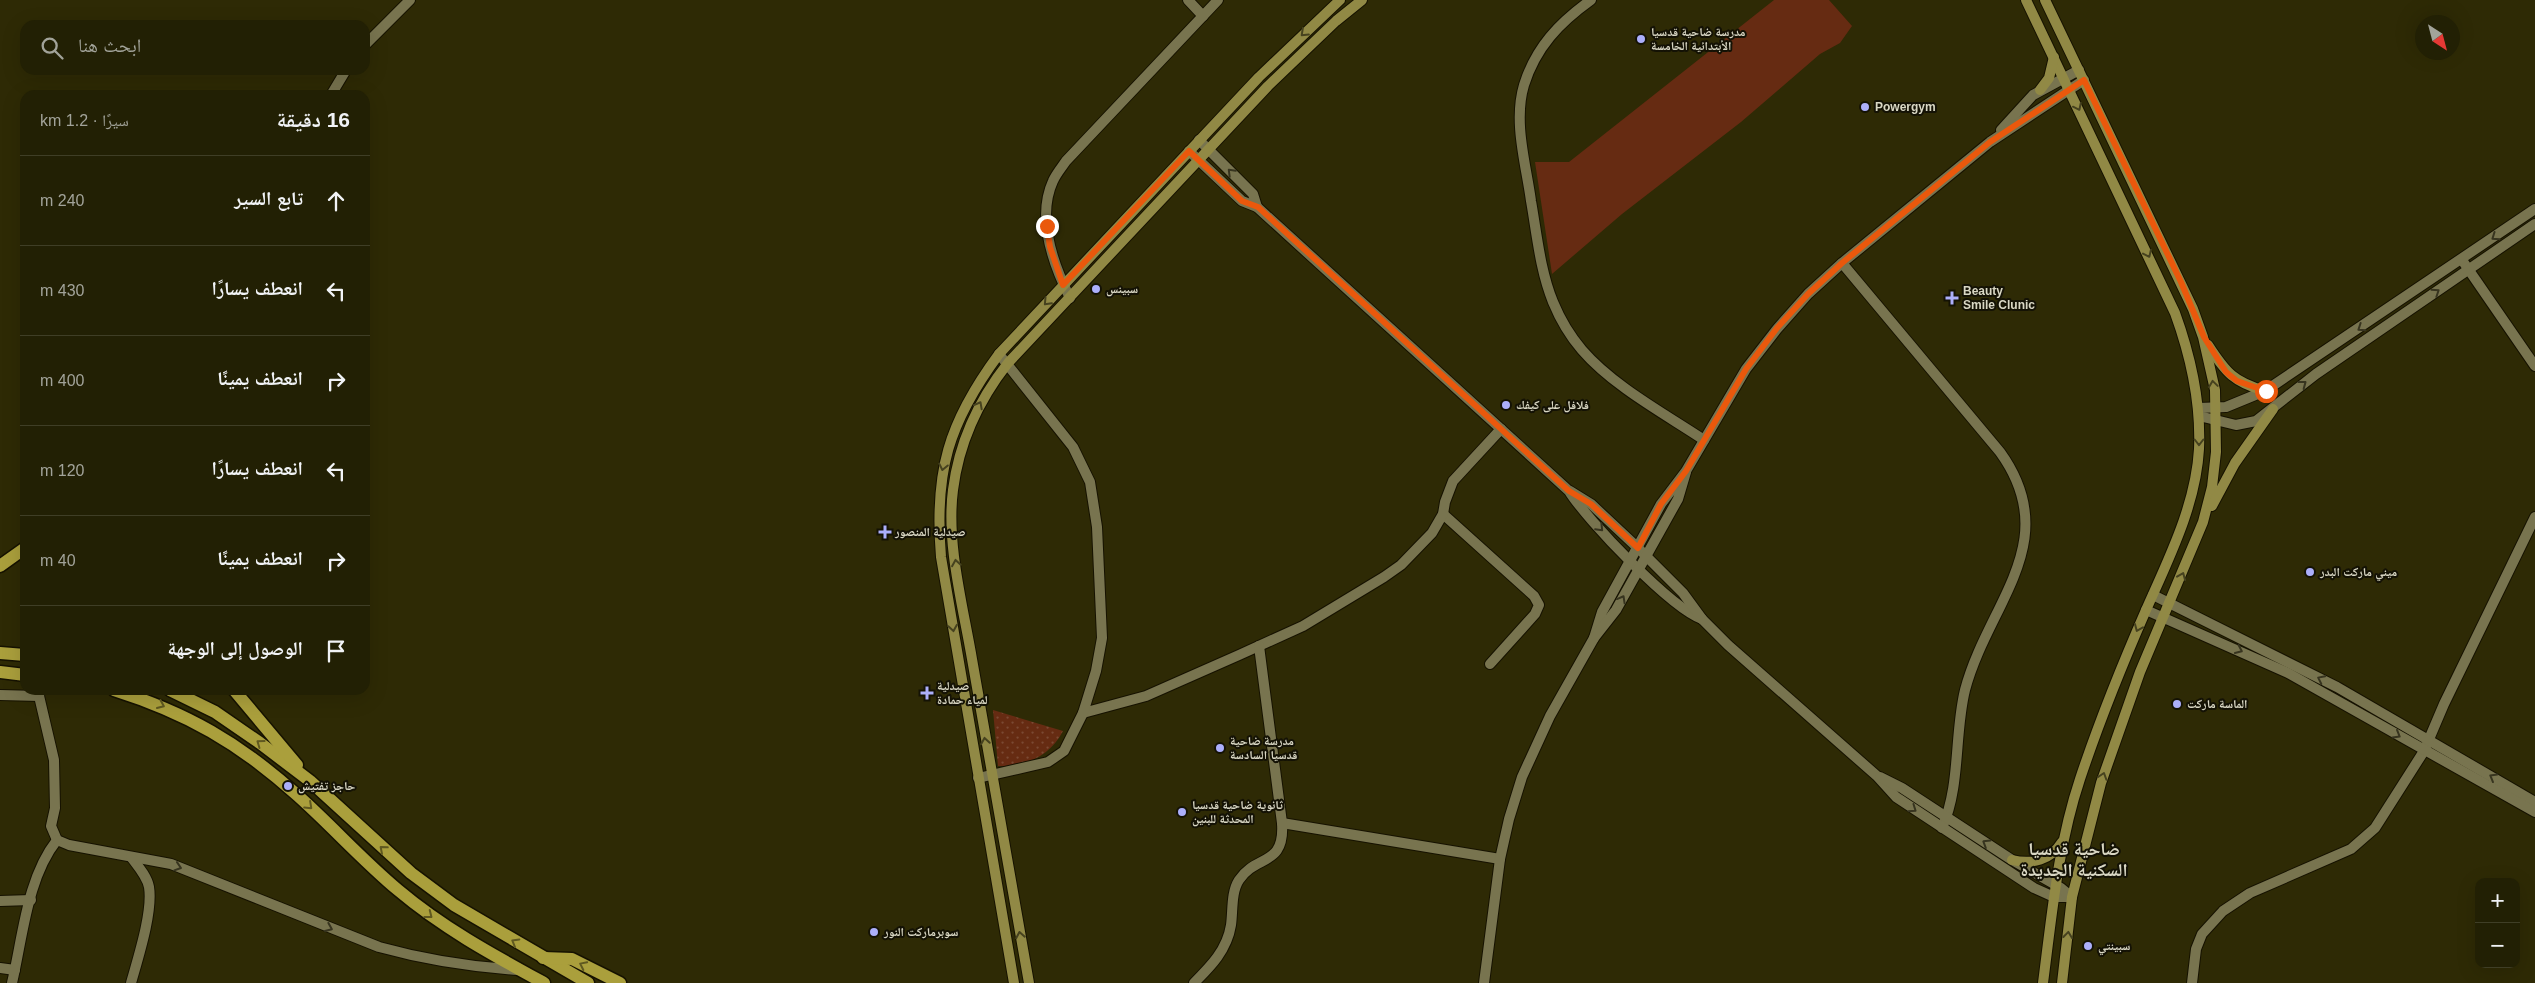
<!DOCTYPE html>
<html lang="ar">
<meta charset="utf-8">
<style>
body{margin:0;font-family:Helvetica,"Noto Naskh Arabic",sans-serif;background:#2e2d13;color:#f1f3f6;direction:rtl}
.controls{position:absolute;right:15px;bottom:15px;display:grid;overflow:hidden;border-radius:10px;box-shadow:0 5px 20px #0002}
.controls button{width:45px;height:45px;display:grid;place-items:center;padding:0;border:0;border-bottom:1px solid #3f3e26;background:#222004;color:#f1f3f6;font:25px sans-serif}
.compass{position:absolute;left:2415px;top:15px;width:45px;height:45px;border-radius:50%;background:#222004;box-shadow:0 5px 20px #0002;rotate:144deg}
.stop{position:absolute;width:15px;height:15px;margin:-11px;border:4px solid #ea580c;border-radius:50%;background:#fff}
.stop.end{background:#ea580c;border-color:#fff;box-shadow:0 1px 5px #0008}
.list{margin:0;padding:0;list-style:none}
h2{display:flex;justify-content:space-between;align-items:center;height:65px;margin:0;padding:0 20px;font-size:21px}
h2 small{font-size:16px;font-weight:400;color:#a2a39a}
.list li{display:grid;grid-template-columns:32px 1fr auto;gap:15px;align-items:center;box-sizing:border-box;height:90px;padding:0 20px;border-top:1px solid #3f3e26}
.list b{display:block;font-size:19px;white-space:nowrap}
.list em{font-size:16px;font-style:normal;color:#a2a39a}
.icon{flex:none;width:28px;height:28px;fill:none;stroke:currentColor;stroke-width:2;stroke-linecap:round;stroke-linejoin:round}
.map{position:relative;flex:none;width:2535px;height:983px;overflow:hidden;direction:ltr}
.search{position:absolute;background:#222004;box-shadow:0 5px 20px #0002;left:20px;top:20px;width:350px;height:55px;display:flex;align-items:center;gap:12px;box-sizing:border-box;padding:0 18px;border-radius:15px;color:#a2a39a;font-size:19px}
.panel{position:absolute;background:#222004;box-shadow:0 5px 20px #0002;left:20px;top:90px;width:350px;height:605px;border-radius:15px;direction:rtl}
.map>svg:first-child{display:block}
</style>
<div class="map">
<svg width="2535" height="983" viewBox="0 0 2535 983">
<defs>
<pattern id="grass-dots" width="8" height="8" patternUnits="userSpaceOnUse" patternTransform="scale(1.25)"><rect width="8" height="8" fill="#662b12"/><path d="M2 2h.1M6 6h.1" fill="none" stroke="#7b4933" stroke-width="1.8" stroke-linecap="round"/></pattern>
</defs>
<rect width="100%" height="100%" fill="#2e2a05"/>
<path fill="url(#grass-dots)" d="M 993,710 L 1063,731 C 1050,756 1026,767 998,766 Z"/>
<path fill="#662b12" d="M 1774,0 L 1829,0 L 1852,26 L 1840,43 L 1820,54 L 1741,122 L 1622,214 L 1552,274 L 1535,162 L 1569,162 Z"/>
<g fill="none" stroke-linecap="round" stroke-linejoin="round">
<g stroke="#161200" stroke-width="12">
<g id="minor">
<path d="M 1188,0 L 1203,16"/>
<path d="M 1591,0 C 1559,23 1536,47 1524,85 C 1513,122 1526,164 1531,201 C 1537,235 1540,270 1553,302 C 1560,319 1570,336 1582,350 C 1613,386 1665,414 1704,440"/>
<path d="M 2001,130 L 2033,95 L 2079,70"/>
<path d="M 1199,140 L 1253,194 L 1257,207"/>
<path d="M 1189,151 L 1242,201 L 1257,207 L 1569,491 C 1587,520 1671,608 1702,619"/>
<path d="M 2462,260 L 2535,366"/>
<path d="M 1842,263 L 2000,452 C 2065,542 1988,603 1965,690 C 1954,735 1961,785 1942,828"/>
<path d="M 1070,298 C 1053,264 1036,218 1053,181 C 1056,174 1062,167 1066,161 L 1218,0"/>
<path d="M 1570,491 L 1591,504 L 1638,548 L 1683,593 L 1702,619 L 1728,645 L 1877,776 L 1896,797 L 2034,888 L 2054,897 L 2072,897"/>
<path d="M 1443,514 L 1534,596 L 1539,605 L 1535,614 L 1490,664"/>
<path d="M 1594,638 L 1602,612 L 1661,504 L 1686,471 L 1746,369 L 1777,329 L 1808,294 L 1842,263 L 1990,142 L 2084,80"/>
<path d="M 40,690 L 39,696 L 54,760 L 55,808 L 51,826 L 57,840 L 69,845 L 171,864 L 379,947 C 426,960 471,967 519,970"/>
<path d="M 0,695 L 39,696"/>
<path d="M 1083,713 L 1146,696 L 1239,655 L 1303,626 L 1384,577 L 1401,565 L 1432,533 L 1443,514 L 1445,502 L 1453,481 L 1501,429"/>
<path d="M 1880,777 L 1902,788 L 2012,860 L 2061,888 L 2072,897"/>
<path d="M 978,778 L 1048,762 L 1064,751 L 1083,713 L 1096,671 L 1102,638 L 1097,527 L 1090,482 L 1073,447 L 999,354"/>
<path d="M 1282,823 L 1500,859"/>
<path d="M 131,857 C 137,865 147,876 149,887 C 153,912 138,958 131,983"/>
<path d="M 0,901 L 31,900"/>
<path d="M 0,968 L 15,970"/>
<path d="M 12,983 C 23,936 27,878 57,840"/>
<path d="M 1194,983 C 1211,966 1227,950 1231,925 C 1233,911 1231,892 1239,880 C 1256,854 1285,867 1282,823 L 1259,646"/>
<path d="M 1484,983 L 1500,859 L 1509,819 L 1522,777 L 1550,716 L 1594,638 L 1616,610 L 1678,499 L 1686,472"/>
<path d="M 2192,983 L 2196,949 L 2202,934 L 2223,911 L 2250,893 L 2351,849 L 2375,828 L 2424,751 L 2444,704 L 2535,517"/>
</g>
</g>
<g stroke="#161200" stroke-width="12">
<g id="tertiary">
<path d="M 365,45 L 410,0"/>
<path d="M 331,95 L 346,70"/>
<path d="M 2198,408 L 2226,407 L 2265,391 L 2535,209"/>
<path d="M 2199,416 L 2236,425 L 2256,421 L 2316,374 L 2535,224"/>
<path d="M 2153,595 L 2337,687 L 2535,802"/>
<path d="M 2146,610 L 2288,673 L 2535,812"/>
</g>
</g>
<g stroke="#161200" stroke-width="12">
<g id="secondary">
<path d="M 2026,0 L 2175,313 C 2191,357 2201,402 2199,449 C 2196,505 2168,560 2146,610 C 2122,665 2099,722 2080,779 C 2058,845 2052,914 2043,983"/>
<path d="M 2045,0 L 2193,309 L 2203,337 L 2215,390 L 2216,452 L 2212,487 L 2203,522 L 2140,672 L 2101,783 L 2072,897 L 2062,983"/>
<path d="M 2040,90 L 2049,78 L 2054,57"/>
<path d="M 2208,345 C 2226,373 2234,382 2265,391"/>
<path d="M 2212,506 L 2235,463 L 2273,409"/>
<path d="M 2012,860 C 2032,865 2051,860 2062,842"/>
<path d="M 1014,983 L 941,557 C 934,472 948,423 999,354 L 1259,77 L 1340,0"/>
<path d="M 1029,983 C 1009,875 990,767 972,659 C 963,606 946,543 953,490 C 959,442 978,401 1008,363 L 1268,86 L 1336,21 L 1362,0"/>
</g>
</g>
<g stroke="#161200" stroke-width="15">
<g id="primary">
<path d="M 0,566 L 25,548"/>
<path d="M 0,653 L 25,655"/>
<path d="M 0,672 L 25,675"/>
<path d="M 114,690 C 187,713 239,743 296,794 C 331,825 362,860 398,890 C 443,928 493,955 544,983"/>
<path d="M 170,690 L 215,712 L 260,743 L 310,781 L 411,873 L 454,905 L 588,983"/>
<path d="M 234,690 L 297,765"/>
<path d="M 543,958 L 572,959 L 620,983"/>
</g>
</g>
<use href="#minor" stroke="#78744f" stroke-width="10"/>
<use href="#tertiary" stroke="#78744f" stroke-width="10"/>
<use href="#secondary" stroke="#918945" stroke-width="10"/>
<use href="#primary" stroke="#aa9f3c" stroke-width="12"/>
</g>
<defs><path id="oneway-chevron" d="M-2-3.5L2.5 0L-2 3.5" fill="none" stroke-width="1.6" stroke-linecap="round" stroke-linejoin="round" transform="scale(1.25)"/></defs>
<g stroke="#46421f">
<use href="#oneway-chevron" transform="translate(1304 33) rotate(137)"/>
<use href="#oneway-chevron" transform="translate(2078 107) rotate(64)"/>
<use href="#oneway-chevron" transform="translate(2148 254) rotate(65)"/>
<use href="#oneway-chevron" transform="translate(1047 302) rotate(133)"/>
<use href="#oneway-chevron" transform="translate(2213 384) rotate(-98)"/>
<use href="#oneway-chevron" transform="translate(979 405) rotate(-62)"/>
<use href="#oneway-chevron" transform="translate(2199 442) rotate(90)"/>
<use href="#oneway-chevron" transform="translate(943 467) rotate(102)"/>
<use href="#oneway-chevron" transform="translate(956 563) rotate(-99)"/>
<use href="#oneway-chevron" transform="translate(2182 576) rotate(-67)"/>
<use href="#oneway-chevron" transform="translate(953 628) rotate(81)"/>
<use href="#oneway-chevron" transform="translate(2138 628) rotate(113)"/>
<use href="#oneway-chevron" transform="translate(985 741) rotate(-99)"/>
<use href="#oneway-chevron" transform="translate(2103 776) rotate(-72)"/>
<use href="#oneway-chevron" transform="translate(1020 935) rotate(-100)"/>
<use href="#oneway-chevron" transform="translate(2068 935) rotate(-83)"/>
</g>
<g stroke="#37341f">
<use href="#oneway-chevron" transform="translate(1231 172) rotate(-135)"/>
<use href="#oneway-chevron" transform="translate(2495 237) rotate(145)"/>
<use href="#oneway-chevron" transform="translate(2436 292) rotate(-34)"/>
<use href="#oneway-chevron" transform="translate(2361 328) rotate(146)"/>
<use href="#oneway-chevron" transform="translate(2303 384) rotate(-37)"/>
<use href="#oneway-chevron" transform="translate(1600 528) rotate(46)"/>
<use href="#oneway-chevron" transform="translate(1622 599) rotate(-61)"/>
<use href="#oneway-chevron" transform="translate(2239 650) rotate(25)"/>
<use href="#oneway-chevron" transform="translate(2321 679) rotate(-154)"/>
<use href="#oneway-chevron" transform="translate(2397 735) rotate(30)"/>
<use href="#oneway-chevron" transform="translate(2493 777) rotate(-150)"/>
<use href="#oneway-chevron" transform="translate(1913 809) rotate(35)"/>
<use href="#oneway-chevron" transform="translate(1986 843) rotate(-148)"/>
<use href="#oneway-chevron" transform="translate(178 867) rotate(18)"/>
<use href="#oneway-chevron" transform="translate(329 928) rotate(23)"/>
</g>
<g stroke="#5f5820">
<use href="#oneway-chevron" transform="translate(161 705) rotate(24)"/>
<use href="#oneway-chevron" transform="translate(260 743) rotate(-144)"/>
<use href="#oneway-chevron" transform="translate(309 806) rotate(43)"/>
<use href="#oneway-chevron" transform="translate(383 849) rotate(-139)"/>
<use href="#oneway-chevron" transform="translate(429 915) rotate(38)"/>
<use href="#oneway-chevron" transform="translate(515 942) rotate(-150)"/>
<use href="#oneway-chevron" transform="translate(583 965) rotate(-154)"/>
</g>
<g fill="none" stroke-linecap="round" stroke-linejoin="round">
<path stroke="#ea580c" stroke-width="6" d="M 1047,226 L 1050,247 L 1063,285 L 1189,151 L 1242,201 L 1258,207 L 1569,491 L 1591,504 L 1638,548 L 1661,504 L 1686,471 L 1746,369 L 1777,328 L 1808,294 L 1842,263 L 1990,142 L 2084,80 L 2181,282 L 2204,337 L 2226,372 L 2237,381 L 2266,391"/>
</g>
<g fill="#acaffb" stroke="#141205" stroke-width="2">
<circle cx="1641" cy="39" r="5"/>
<circle cx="1865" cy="107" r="5"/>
<circle cx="1096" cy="289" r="5"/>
<path d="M1949.5 290.5h5v5h5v5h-5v5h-5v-5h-5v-5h5z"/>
<circle cx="1506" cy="405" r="5"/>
<path d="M882.5 524.5h5v5h5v5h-5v5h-5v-5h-5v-5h5z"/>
<circle cx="2310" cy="572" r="5"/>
<path d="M924.5 685.5h5v5h5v5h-5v5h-5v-5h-5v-5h5z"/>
<circle cx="2177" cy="704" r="5"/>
<circle cx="1220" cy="748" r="5"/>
<circle cx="288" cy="786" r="5"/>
<circle cx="1182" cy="812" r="5"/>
<circle cx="874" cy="932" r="5"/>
<circle cx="2088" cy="946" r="5"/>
</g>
<g text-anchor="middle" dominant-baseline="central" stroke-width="4" stroke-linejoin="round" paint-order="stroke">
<g font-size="12" font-weight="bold" fill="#d9d7c4" stroke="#141205" text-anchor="start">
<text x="1651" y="32">مدرسة ضاحية قدسيا<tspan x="1651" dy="14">الأبتدائية الخامسة</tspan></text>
<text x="1875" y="107">Powergym</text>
<text x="1106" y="289">سبينس</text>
<text x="1963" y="291">Beauty<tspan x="1963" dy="14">Smile Clunic</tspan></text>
<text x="1516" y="405">فلافل على كيفك</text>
<text x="895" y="532">صيدلية المنصور</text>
<text x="2320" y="572">ميني ماركت البدر</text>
<text x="937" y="686">صيدلية<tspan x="937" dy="14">لمياء حمادة</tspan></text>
<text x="2187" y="704">الماسة ماركت</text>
<text x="1230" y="741">مدرسة ضاحية<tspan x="1230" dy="14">قدسيا السادسة</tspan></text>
<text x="298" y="786">حاجز تفتيش</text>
<text x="1192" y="805">ثانوية ضاحية قدسيا<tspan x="1192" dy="14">المحدثة للبنين</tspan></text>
<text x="884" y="932">سوبرماركت النور</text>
<text x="2098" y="946">سبينتي</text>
</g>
<g font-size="18" font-weight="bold" fill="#d9d7c4" stroke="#141205">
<text x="2074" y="849">ضاحية قدسيا<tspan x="2074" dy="21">السكنية الجديدة</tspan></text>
</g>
</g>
</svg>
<div class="controls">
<button>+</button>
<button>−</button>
</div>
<svg class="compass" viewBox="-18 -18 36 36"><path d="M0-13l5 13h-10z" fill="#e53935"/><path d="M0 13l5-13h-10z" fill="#a2a39a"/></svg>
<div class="stop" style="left:2266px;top:391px"></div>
<div class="stop end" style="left:1047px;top:226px"></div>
<div class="search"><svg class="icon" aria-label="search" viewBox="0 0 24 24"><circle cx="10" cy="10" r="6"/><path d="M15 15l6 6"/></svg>ابحث هنا</div>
<section class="panel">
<h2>16 دقيقة<small>سيرًا · 1.2 km</small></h2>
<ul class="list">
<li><svg class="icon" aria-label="ahead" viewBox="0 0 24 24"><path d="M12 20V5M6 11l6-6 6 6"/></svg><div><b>تابع السير</b></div><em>240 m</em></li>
<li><svg class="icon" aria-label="left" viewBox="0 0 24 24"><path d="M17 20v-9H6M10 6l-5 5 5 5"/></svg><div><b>انعطف يسارًا</b></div><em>430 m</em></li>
<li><svg class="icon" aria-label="right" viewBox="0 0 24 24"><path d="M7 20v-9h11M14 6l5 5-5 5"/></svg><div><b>انعطف يمينًا</b></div><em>400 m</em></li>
<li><svg class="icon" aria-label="left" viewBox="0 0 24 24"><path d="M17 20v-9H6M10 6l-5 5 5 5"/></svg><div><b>انعطف يسارًا</b></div><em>120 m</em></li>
<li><svg class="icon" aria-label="right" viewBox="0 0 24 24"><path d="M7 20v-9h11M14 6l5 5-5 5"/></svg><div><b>انعطف يمينًا</b></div><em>40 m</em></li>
<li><svg class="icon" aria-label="arrive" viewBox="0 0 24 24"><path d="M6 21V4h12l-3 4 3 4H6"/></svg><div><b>الوصول إلى الوجهة</b></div></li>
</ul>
</section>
</div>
